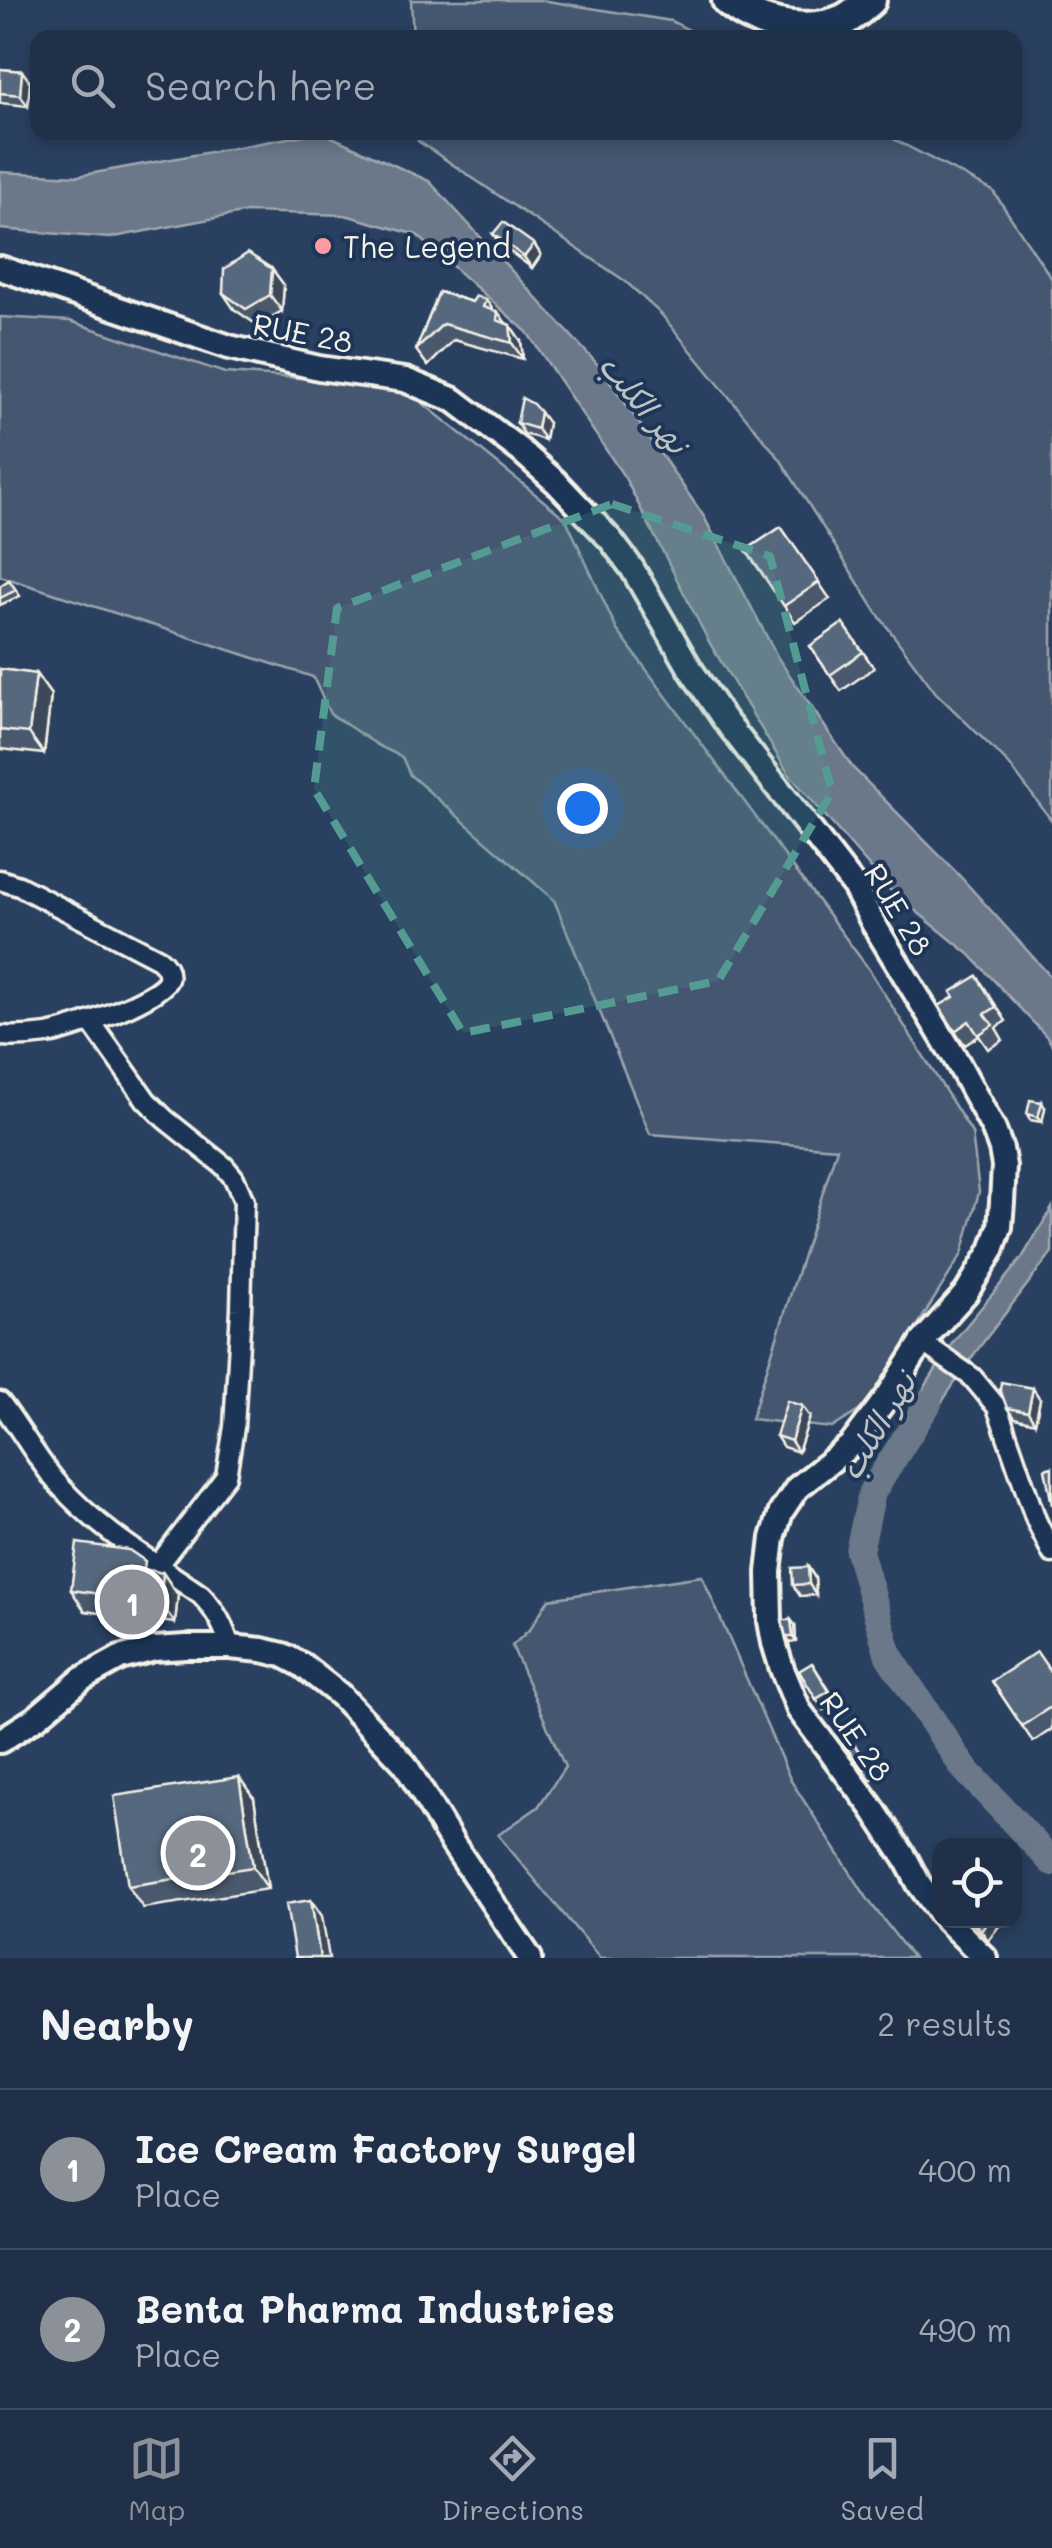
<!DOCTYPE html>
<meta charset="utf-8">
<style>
body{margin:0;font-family:Mali,"Playpen Sans Arabic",sans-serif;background:#28384f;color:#f1f3f6}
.controls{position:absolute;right:30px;bottom:30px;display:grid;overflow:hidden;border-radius:20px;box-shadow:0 5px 15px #0003}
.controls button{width:90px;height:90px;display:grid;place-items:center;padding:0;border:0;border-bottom:2px solid #3d4b60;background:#203048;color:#f1f3f6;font:50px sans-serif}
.you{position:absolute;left:582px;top:808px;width:35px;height:35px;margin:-25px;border:8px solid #fff;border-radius:50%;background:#1a73e8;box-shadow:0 0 0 15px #1a73e833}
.badge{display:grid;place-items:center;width:65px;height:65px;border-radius:50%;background:#8c9099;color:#fff;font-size:32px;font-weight:700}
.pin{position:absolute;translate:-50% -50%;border:5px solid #fff;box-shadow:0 2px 10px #0006}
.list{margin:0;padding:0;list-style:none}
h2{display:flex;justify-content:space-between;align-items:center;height:130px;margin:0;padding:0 40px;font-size:42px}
h2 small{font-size:32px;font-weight:400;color:#a2a9b4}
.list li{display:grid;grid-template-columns:65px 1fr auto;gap:30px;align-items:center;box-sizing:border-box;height:160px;padding:0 40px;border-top:2px solid #3d4b60}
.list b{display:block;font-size:38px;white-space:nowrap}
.list p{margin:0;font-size:32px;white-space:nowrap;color:#a2a9b4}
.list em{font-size:32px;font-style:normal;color:#a2a9b4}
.icon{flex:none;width:55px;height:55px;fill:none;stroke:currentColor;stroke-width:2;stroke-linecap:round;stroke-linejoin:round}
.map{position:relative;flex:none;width:1052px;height:1958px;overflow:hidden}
.search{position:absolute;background:#203048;box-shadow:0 5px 15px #0003;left:30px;right:30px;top:30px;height:110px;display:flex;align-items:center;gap:25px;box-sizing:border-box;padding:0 35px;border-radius:20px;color:#a2a9b4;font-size:38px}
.sheet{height:450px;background:#203048}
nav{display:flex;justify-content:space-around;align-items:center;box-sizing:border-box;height:140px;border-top:2px solid #3d4b60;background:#203048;font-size:28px;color:#a2a9b4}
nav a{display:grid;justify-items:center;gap:5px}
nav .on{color:#8c9099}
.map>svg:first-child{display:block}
</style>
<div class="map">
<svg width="1052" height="1958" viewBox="0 0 1052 1958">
<rect width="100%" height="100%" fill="#2a4060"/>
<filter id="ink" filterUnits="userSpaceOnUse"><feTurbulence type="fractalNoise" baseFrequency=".01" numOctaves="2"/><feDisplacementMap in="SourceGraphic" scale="20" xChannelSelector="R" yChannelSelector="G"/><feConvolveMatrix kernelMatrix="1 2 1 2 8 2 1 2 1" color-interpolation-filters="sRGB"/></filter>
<g filter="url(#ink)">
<g fill="#445771" stroke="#9ca4ac" stroke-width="2.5">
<path d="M 411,0 L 541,0 L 671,21 L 703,37 L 413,37 Z"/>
<path d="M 418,133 L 882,133 L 993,191 L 1052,279 L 1052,821 L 1009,764 L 936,693 L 877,613 L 780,459 L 661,314 L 625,281 L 418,141 Z"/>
<path d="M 0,317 L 70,321 L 225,373 L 345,381 L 409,392 L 566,519 L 617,630 L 868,968 L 972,1133 L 979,1192 L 962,1254 L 868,1405 L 832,1428 L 751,1419 L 837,1148 L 650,1134 L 554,900 L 410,775 L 402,757 L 379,746 L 330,714 L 313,677 L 0,576 Z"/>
<path d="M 702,1576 L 791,1781 L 869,1901 L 913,1958 L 600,1958 L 498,1835 L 538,1807 L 565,1767 L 512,1646 L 530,1629 L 549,1599 Z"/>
</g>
<g fill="#6a788a" stroke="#a1a8b0" stroke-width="2.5">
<path d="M 321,132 L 429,181 L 600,367 L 703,515 L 778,658 L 853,768 L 958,874 L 1052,978 L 1052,1045 L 1047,1037 L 969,954 L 889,889 L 788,773 L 709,642 L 625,478 L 527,332 L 417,235 L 345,215 L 247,212 L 109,238 L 0,229 L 0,172 L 78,176 Z"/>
<path d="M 1052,1208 L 1052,1252 L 975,1353 L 918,1437 L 900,1427 L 953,1342 L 1022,1258 Z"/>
</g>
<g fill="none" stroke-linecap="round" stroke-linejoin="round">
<path stroke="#6a788a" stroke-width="28" d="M 928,1403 L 872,1492 L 859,1551 L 889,1656 L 964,1768 L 1052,1862"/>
<g stroke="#f4f1e8" stroke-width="25">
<g id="minor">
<path d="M 0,880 L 19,886 L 159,959 C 165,964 170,970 168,979 C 162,999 68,1031 47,1034 C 32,1036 15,1037 0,1036"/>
<path d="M 91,1022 L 146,1100 L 165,1119 L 224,1166 L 234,1178 L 244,1201 L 241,1309 L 234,1427 L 226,1476 L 158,1565"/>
<path d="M 922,1342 L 972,1377 L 997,1407 L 1036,1520 L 1052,1553"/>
<path d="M 0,1402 C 21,1429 37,1460 59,1485 C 100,1531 152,1561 201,1595 C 216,1611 224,1626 230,1647"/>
</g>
</g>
<g stroke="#f4f1e8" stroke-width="30">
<g id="tertiary">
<path d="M 0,268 L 229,347 L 319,368 L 405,380 L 454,400 L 521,451 L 556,482 L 611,540 L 632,568 L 691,670 L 724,719 L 854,886 L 873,923 L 958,1063 L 994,1130 L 1001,1149 L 1004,1166 L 1002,1202 L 1000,1227 L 992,1250 L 966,1293 L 922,1342 L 888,1396 L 851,1445 L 797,1488 L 781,1512 L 773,1538 L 769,1572 L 770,1621 L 774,1643 L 782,1669 L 799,1710 L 871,1806 L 906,1859 L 919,1884 L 940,1913"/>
<path d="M 0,1741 L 36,1718 L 82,1679 L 120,1658 L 154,1649 L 186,1647 L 230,1647 L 262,1650 L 283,1655 L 302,1665 L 340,1695 L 405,1764 L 453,1844 L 530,1958"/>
<path d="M 946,1920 L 985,1958"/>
</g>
</g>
<g stroke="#f4f1e8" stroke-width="38">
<path id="trunk" d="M 728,0 C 757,26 808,36 844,20 C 854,15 862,7 870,0"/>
</g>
<use href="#minor" stroke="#1d3557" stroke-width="18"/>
<use href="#tertiary" stroke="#1d3557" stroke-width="22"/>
<use href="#trunk" stroke="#1d3557" stroke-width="30"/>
</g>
<g fill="#4a596c" stroke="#f4f1e8" stroke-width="2.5">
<path d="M 0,69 L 22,71 L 30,82 L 28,106 L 0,103 Z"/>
<path d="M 493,234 L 534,244 L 541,255 L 532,268 L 501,245 Z"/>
<path d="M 272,269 L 284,285 L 282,311 L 257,325 L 234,309 L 223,293 Z"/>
<path d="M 439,292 L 472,302 L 486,300 L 494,311 L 498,312 L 506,323 L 510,325 L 521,341 L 523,359 L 454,340 L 428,366 L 416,350 Z"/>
<path d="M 517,423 L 548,423 L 545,440 L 524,434 Z"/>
<path d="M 781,527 L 830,599 L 795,622 L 746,550 Z"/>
<path d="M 9,580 L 20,596 L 0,605 L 0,586 Z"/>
<path d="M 843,623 L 874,668 L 841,691 L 810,646 Z"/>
<path d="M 0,669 L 36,674 L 51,695 L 44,754 L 0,749 Z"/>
<path d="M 977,976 L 1006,1021 L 996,1028 L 1003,1040 L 988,1049 L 979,1036 L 965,1045 L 955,1031 L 954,997 Z"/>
<path d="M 1045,1108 L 1042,1122 L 1030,1120 L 1027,1114 Z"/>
<path d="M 1040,1399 L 1035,1423 L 1014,1418 L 1007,1408 Z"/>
<path d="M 810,1417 L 798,1452 L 783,1447 L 776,1436 Z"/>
<path d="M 808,1567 L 815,1578 L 816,1595 L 800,1596 L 793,1585 Z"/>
<path d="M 152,1571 L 163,1573 L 178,1595 L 175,1623 L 85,1611 L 71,1590 Z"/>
<path d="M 791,1620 L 795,1625 L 796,1642 L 790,1643 L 786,1637 Z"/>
<path d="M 812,1663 L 837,1702 L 824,1710 L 816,1699 Z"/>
<path d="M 1052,1673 L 1052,1729 L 1033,1742 L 992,1681 Z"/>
<path d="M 850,1739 L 877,1776 L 871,1780 L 844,1744 Z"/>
<path d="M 254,1798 L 268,1889 L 143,1908 L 128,1886 Z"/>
<path d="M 970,1920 L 1001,1920 L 1002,1922 L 988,1940 Z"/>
</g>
<g fill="#3c4858" stroke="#f4f1e8" stroke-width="2.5">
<path d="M 22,71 L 30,82 L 28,106 L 20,95 Z"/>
<path d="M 534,244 L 541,255 L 532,268 L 524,257 Z"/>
<path d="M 272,269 L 284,285 L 282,311 L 270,295 Z"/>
<path d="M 510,325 L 521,341 L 523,359 L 512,343 Z"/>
<path d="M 540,412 L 548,423 L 545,440 L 537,429 Z"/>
<path d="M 36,674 L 51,695 L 44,754 L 29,733 Z"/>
<path d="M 1042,1102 L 1045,1108 L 1042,1122 L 1038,1117 Z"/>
<path d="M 1033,1388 L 1040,1399 L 1035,1423 L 1028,1412 Z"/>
<path d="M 802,1406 L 810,1417 L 798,1452 L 791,1441 Z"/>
<path d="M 808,1567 L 815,1578 L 816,1595 L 809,1584 Z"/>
<path d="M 163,1573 L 178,1595 L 175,1623 L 160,1602 Z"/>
<path d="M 791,1620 L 795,1625 L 796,1642 L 793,1637 Z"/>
<path d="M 239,1777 L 254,1798 L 268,1889 L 253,1867 Z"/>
<path d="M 311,1900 L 322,1916 L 329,1958 L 320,1958 Z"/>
<path d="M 988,1920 L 1001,1920 L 1002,1922 L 988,1940 L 981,1930 Z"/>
</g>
<g fill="#56677d" stroke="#f4f1e8" stroke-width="2.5">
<path d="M 0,69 L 22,71 L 20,95 L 0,93 Z"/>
<path d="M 503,222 L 534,244 L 524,257 L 493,234 Z"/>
<path d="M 248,253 L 272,269 L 270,295 L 246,309 L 223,293 L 224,269 Z"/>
<path d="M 439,292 L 472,302 L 476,296 L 486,300 L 483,307 L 498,312 L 497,320 L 510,325 L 512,343 L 443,324 L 416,350 Z"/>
<path d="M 522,398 L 533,404 L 540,412 L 537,429 L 517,423 Z"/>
<path d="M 781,527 L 819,582 L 784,606 L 746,550 Z"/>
<path d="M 9,580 L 16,590 L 0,598 L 0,586 Z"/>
<path d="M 843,623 L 863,652 L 830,675 L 810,646 Z"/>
<path d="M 0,669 L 36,674 L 29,733 L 0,730 Z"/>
<path d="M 977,976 L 996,1007 L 985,1014 L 993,1025 L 978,1035 L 969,1021 L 955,1031 L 939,1006 L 954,997 L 951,992 Z"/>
<path d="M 1030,1100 L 1042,1102 L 1038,1117 L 1027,1114 Z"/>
<path d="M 1001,1382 L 1033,1388 L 1028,1412 L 1007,1408 L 1000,1389 Z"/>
<path d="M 787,1401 L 802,1406 L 791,1441 L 776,1436 Z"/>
<path d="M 1052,1467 L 1052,1505 L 1045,1469 Z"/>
<path d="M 77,1543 L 129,1550 L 145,1561 L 144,1569 L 163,1573 L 160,1602 L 71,1590 Z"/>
<path d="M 808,1567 L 809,1584 L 793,1585 L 792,1568 Z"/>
<path d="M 782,1620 L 791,1620 L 793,1637 L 786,1637 Z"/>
<path d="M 1037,1652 L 1052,1674 L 1052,1706 L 1022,1726 L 992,1681 Z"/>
<path d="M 812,1663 L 829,1691 L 816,1699 L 799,1671 Z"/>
<path d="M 850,1739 L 869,1765 L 863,1770 L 844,1744 Z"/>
<path d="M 239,1777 L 253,1867 L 128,1886 L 114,1796 Z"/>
<path d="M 311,1900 L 320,1958 L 295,1958 L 286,1904 Z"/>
<path d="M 972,1920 L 988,1920 L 981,1930 Z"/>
</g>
</g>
<path fill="#549b93" fill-opacity="0.2" stroke="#549b93" stroke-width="8" stroke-dasharray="20 12" stroke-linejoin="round" d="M 612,504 L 770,556 L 832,792 L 718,981 L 463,1033 L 314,789 L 337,608 Z"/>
<circle fill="#ff9aa2" stroke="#1d3557" stroke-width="4" cx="323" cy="246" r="10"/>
<g text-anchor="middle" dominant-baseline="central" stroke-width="8" stroke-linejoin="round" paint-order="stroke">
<g font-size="30" fill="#f4f1e8" stroke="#1d3557" text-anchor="start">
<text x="343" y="246">The Legend</text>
</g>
<g font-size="30" fill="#f4f1e8" stroke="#1d3557">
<text transform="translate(303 332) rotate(11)">RUE 28</text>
<text transform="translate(899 909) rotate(59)">RUE 28</text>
<text transform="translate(857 1736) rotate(55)">RUE 28</text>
</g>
<g font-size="32" font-style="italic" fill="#bdc1c2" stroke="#1d3557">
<text transform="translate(645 403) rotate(50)">نهر الكلب</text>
<text transform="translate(876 1425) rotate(-59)">نهر الكلب</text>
</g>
</g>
</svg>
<div class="controls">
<button><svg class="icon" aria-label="locate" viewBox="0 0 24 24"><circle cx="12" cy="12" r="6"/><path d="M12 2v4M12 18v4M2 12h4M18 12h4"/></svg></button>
</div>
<div class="you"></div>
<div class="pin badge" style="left:132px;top:1602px">1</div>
<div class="pin badge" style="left:198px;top:1853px">2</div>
<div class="search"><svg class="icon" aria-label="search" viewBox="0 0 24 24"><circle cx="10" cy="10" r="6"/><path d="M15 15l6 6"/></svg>Search here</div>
</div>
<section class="sheet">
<h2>Nearby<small>2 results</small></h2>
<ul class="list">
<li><span class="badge">1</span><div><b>Ice Cream Factory Surgel</b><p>Place</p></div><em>400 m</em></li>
<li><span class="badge">2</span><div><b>Benta Pharma Industries</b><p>Place</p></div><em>490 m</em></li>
</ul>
</section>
<nav>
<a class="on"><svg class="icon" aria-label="map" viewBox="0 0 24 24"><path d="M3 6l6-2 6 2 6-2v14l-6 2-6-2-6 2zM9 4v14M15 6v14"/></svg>Map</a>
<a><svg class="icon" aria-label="directions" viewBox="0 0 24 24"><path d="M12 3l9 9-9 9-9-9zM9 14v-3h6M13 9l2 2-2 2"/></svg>Directions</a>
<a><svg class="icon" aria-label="saved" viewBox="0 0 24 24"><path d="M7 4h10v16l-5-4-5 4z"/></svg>Saved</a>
</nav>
